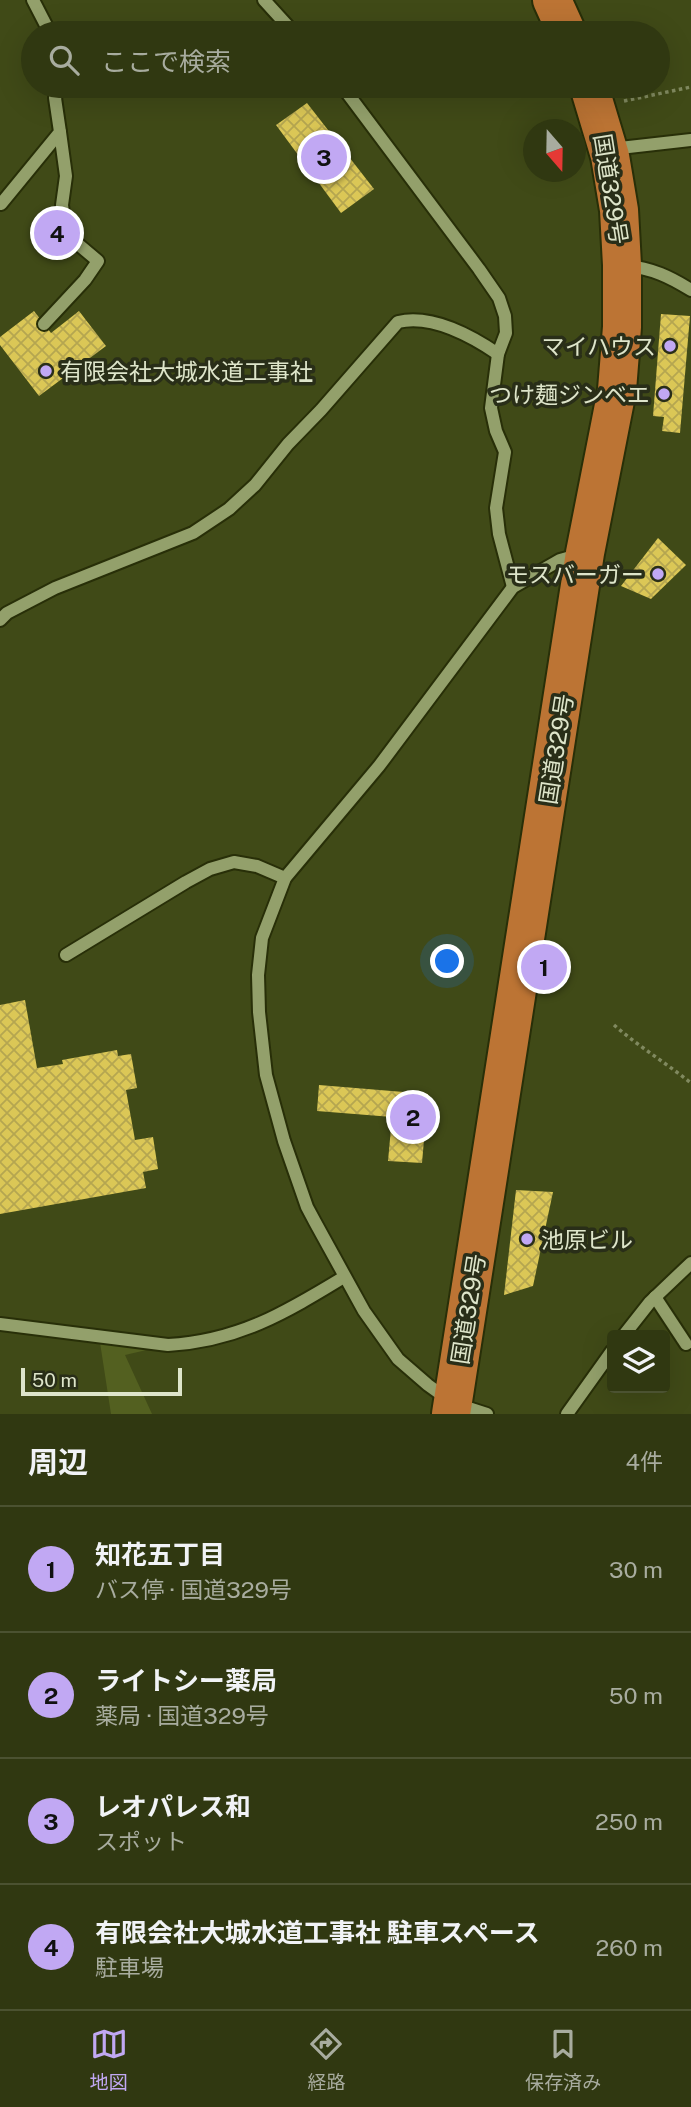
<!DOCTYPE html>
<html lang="ja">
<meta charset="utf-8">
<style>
body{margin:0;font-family:"Public Sans","Noto Sans JP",sans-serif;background:#383f1a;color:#f1f3f6}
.controls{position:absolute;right:21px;bottom:21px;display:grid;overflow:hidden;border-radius:7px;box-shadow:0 7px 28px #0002}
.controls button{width:63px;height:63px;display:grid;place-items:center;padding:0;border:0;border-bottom:2px solid #4b5231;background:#303811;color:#f1f3f6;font:35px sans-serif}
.compass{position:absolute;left:523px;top:119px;width:63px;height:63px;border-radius:50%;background:#303811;box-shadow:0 7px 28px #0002;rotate:160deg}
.scale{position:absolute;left:21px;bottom:18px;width:161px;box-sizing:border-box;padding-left:7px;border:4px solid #dee5ca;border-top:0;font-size:19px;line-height:24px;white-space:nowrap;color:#dee5ca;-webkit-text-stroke:5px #292e18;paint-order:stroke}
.you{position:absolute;left:448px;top:962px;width:24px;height:24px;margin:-18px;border:5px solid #fff;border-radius:50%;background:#1a73e8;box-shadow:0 0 0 10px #1a73e833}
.badge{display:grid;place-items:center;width:46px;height:46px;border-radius:50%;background:#c1a8f3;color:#111;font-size:23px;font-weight:700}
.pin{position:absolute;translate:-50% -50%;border:4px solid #fff;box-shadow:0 2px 7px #0006}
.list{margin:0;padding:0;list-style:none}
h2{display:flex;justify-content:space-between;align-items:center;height:91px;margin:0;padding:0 28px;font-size:30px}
h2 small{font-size:23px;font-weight:400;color:#a8ac9f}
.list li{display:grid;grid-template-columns:46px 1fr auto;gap:21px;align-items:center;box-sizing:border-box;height:126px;padding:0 28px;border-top:2px solid #4b5231}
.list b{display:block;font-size:26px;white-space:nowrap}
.list p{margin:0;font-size:23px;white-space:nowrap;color:#a8ac9f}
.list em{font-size:23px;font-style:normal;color:#a8ac9f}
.icon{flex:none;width:38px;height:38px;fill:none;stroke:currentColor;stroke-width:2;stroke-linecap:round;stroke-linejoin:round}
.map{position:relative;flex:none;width:691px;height:1414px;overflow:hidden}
.search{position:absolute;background:#303811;box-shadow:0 7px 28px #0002;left:21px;right:21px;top:21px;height:77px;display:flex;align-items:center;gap:18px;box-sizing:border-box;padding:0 24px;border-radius:38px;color:#a8ac9f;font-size:26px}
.sheet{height:595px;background:#303811}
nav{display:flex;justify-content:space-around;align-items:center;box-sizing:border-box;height:98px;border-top:2px solid #4b5231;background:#303811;font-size:19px;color:#a8ac9f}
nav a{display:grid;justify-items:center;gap:4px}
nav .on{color:#c1a8f3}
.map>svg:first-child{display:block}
</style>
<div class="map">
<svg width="691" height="1414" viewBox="0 0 691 1414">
<defs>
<pattern id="building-cross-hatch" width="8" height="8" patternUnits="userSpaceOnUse" patternTransform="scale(1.75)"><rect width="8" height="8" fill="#dbc756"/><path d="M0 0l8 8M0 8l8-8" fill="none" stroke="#b5a650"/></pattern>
</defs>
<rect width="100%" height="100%" fill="#404a17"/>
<path fill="#536020" d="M 99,1336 L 168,1345 L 125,1355 L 152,1414 L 111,1414 Z"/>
<g fill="url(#building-cross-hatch)">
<path d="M 307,103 L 374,189 L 341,213 L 276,125 Z"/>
<path d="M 34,311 L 51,333 L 79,311 L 106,346 L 39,396 L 0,345 L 0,337 Z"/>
<path d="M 661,314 L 690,316 L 680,433 L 662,431 L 664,417 L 653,416 Z"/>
<path d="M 658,538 L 686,565 L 651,599 L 621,586 Z"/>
<path d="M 25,1000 L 37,1068 L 63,1064 L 62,1060 L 117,1050 L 118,1056 L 131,1054 L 137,1088 L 126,1090 L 135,1140 L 153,1137 L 158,1169 L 143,1172 L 146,1188 L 0,1214 L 0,1005 Z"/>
<path d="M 319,1085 L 428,1094 L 422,1163 L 388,1161 L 392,1117 L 317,1111 Z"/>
<path d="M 516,1190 L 553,1192 L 533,1286 L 504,1295 Z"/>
</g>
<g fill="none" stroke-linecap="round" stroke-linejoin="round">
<g stroke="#282f08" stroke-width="16">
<g id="minor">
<path d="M 33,0 L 50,33"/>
<path d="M 264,0 L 294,33"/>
<path d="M 342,86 L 479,269 L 499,298 L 505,316 L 506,333 L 498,354 L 491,408 L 496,431 L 505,452 L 496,508 L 499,534 L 513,587"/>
<path d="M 611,149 L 691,140"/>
<path d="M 1,204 L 60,132 L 55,98 L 59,86"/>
<path d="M 626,266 C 652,268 670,277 691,290"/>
<path d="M 44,324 L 85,280 L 98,261 L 66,234 L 62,205 L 66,176 L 60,132"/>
<path d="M 0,620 L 7,613 L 55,588 L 193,533 L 229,509 L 255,485 L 288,444 L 321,410 L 398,322 C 432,314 470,335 498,354"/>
<path d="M 66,955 L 186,882 L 210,869 L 234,862 L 257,866 L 285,878"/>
<path d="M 655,1297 L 686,1344"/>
<path d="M 0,1324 L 168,1345 C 238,1341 285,1313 344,1277"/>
<path d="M 624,1335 L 650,1302 L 691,1263"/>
<path d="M 487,1414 L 453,1403 L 428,1385 L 398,1359 L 364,1311 L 315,1222 L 307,1207 L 284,1141 L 266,1075 L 259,1012 L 258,975 L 262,938 L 285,878 L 379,766 L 513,587 L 560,560 L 578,555"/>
<path d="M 567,1414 L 612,1351"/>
</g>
</g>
<g stroke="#282f08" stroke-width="42">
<g id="highway">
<path d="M 552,0 L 567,33"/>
<path d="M 451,1414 L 585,553 L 617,390 L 622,327 L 622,265 L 619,210 L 610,156 L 589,86"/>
</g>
</g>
<g stroke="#80895f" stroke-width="3.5" stroke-dasharray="3.5 3.5" stroke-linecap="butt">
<path d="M 624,101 L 691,87"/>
<path d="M 614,1025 C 638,1046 666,1063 691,1083"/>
</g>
<use href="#minor" stroke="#93a06b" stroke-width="12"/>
<use href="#highway" stroke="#bc7434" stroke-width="38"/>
</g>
<g fill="#c1a8f3" stroke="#292e18" stroke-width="2.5">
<circle cx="670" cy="346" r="7"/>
<circle cx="46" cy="371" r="7"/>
<circle cx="664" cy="394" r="7"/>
<circle cx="658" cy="574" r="7"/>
<circle cx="527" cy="1239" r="7"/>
</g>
<g text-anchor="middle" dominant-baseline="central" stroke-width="7" stroke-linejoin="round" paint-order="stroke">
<g font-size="23" fill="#dee5ca" stroke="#292e18">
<text transform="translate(611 189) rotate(81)">国道329号</text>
<text transform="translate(556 749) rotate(-81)">国道329号</text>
<text transform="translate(468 1309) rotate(-81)">国道329号</text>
</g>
<g font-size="23" fill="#dee5ca" stroke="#292e18" text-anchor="end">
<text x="656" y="346">マイハウス</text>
<text x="60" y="371" text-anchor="start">有限会社大城水道工事社</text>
<text x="650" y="394">つけ麺ジンベエ</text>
<text x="644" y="574">モスバーガー</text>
<text x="541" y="1239" text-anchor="start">池原ビル</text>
</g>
</g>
</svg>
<div class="controls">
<button><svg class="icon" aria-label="layers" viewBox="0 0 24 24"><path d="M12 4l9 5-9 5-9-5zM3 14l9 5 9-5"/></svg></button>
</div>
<svg class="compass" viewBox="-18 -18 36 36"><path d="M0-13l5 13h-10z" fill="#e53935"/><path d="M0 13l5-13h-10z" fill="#a8ac9f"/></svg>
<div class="scale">50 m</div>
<div class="you"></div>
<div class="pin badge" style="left:544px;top:967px">1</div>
<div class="pin badge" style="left:413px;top:1117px">2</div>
<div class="pin badge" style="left:324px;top:157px">3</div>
<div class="pin badge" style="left:57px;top:233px">4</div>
<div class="search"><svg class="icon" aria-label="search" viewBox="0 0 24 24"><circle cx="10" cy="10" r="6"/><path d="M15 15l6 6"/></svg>ここで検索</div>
</div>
<section class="sheet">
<h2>周辺<small>4件</small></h2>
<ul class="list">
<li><span class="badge">1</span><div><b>知花五丁目</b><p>バス停 · 国道329号</p></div><em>30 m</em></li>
<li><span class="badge">2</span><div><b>ライトシー薬局</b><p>薬局 · 国道329号</p></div><em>50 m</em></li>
<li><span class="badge">3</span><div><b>レオパレス和</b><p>スポット</p></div><em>250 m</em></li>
<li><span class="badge">4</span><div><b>有限会社大城水道工事社 駐車スペース</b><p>駐車場</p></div><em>260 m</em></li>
</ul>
</section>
<nav>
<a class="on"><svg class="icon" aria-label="map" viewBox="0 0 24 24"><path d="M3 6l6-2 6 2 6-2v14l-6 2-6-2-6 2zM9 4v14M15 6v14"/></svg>地図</a>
<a><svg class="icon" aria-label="directions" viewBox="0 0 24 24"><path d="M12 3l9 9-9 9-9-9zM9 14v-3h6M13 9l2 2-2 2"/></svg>経路</a>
<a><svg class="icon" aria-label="saved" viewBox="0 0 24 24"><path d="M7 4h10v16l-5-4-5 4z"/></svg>保存済み</a>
</nav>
